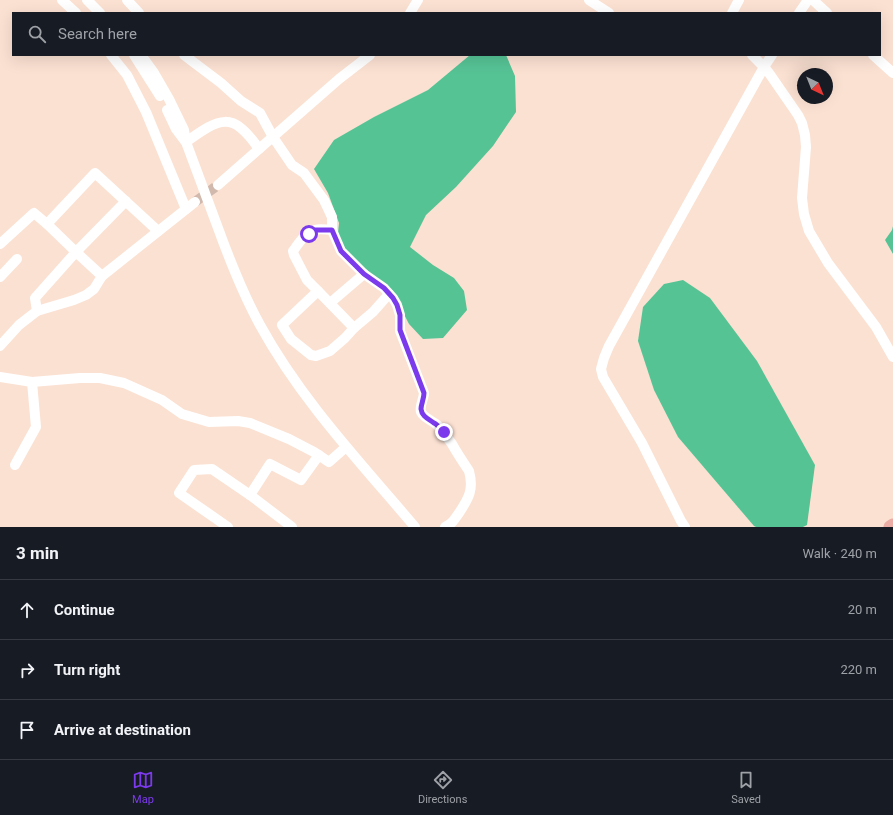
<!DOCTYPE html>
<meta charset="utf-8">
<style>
body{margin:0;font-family:Roboto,sans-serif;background:#242831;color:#f1f3f6}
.compass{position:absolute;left:797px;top:68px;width:36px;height:36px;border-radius:50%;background:#171b24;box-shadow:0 4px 16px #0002;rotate:137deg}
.stop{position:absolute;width:12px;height:12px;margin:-9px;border:3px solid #7c3aed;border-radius:50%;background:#fff}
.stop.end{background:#7c3aed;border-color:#fff;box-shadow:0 1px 4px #0008}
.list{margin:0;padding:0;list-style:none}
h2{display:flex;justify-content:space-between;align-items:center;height:52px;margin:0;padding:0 16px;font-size:17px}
h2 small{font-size:13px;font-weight:400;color:#9ea1a6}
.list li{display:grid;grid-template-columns:26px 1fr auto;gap:12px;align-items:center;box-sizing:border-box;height:60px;padding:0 16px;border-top:1px solid #363941}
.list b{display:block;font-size:15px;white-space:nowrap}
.list em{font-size:13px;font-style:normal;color:#9ea1a6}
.icon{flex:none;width:22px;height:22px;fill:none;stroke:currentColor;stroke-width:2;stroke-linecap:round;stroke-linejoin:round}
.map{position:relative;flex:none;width:893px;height:527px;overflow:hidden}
.search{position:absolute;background:#171b24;box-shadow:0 4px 16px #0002;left:12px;right:12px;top:12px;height:44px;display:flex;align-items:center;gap:10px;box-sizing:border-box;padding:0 14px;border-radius:0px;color:#9ea1a6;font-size:15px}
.sheet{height:232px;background:#171b24}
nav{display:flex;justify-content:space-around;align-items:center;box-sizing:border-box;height:56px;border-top:1px solid #363941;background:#171b24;font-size:11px;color:#9ea1a6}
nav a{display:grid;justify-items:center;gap:2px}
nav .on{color:#7c3aed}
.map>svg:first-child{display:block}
</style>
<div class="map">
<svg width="893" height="527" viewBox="0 0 893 527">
<rect width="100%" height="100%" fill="#fbe1d2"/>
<g fill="#56c395">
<path d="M 470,55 L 506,55 L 515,76 L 516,112 L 493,146 L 456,187 L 426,215 L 410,247 L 433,265 L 454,278 L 464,291 L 467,310 L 443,338 L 423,339 L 409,324 L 394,295 L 339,245 L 338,233 L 339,223 L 328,193 L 314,169 L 334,140 L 374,117 L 428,90 Z"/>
<path d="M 893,226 L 893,254 L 885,240 L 892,230 Z"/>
<path d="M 683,280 L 710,298 L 757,361 L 815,465 L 807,525 L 803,527 L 756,527 L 754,526 L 678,437 L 654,390 L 638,341 L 643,307 L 664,284 Z"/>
</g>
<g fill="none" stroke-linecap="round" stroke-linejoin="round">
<path stroke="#d1baad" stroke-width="10" stroke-dasharray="10 5" stroke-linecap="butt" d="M 195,202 L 218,185"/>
<g stroke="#fff" stroke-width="10">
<path d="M 62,0 L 76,13"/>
<path d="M 87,0 L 100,13"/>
<path d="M 127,0 L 139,13"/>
<path d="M 589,0 L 609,13"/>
<path d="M 813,0 L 827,13"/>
<path d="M 410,13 L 418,0"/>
<path d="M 732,13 L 739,0"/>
<path d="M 799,13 L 808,0"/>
<path d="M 111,55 L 127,75 L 146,112 L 186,209"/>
<path d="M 134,55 L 160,96"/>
<path d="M 141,55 L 154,73 L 169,99 L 184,130 L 186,142 C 197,171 207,199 218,228 C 230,261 243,294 260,325 C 301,400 360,462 415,527"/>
<path d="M 184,55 L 221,83 L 241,101 L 260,113 L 273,137 L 292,165 L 304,173 L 324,200 L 332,217 L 332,230 L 341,251 L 364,274 L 384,288 L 393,298 L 397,305 L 400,315 L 400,331 L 424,393 C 424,399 419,406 421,412 C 424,418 431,420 436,424 C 442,429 447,437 452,444 C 457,453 463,462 469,471 C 474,489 469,498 459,513 C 454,520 453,523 445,527"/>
<path d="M 752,55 L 764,67 L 769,73 L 798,115 L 802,123 L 805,135 L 806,147 L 802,198 L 804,214 L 809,231 L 828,263 L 876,327 L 893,357"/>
<path d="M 873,55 L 893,73"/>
<path d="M 167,110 L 176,129 L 185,141"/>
<path d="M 186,142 C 220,118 232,110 259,149"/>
<path d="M 218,185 L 339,79 L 370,55"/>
<path d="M 126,201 L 76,252 L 47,224 L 95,173 L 158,231"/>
<path d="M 332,230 C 327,230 320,228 315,230 C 305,233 299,243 293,251 L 294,255 L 307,280 L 318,291 L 282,325 L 291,339 L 311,355 L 316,356 L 330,351 L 345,338 L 354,328 L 373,312 L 389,294"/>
<path d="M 0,244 L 34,213 L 47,224"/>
<path d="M 0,277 L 17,259"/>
<path d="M 318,291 L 354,328"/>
<path d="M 330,303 L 364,274"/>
<path d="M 37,311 L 35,298 L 76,252 L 102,276"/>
<path d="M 0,346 L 19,325 L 37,311 L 74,300 L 86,295 L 94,289 L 102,276 L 195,202"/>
<path d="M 0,377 L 32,382 L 80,378 L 100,378 L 124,383 L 162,400 L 182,414 L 209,422 L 238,421 L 250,423 L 289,439 L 314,452 L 329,462 L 346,447"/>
<path d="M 15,465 L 36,427 L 32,382"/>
<path d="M 250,495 L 270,464 L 301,480 L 319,455"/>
<path d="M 228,527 L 179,493 L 194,470 L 212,469 L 250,495 L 292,527"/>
<path d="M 685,527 L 681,521 L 642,443 L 603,377 L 601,369 L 604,358 L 609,346 L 764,67 L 772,55"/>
</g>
<path stroke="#eaaca4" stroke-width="13" d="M 890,527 L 893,525"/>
</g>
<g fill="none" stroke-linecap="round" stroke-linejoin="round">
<path stroke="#7c3aed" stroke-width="5" d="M 309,234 L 316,230 L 332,230 L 341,251 L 364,274 L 384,288 L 393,298 L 397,305 L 400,315 L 400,330 L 424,393 C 424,399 421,404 421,409 C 422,417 429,419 434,423 C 438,425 441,429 444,432"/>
</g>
</svg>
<svg class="compass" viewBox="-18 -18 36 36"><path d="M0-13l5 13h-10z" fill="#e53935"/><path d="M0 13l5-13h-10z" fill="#9ea1a6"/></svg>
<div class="stop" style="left:309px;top:234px"></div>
<div class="stop end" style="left:444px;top:432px"></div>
<div class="search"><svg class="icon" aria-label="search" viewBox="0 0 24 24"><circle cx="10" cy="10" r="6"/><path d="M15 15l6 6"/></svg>Search here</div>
</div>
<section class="sheet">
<h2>3 min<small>Walk · 240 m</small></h2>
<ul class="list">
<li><svg class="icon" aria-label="ahead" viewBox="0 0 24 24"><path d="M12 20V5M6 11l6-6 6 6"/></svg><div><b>Continue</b></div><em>20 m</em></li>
<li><svg class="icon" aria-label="right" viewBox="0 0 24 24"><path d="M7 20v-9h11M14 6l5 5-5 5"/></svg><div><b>Turn right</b></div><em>220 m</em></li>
<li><svg class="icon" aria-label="arrive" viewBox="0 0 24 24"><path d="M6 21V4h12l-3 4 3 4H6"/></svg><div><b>Arrive at destination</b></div></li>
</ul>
</section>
<nav>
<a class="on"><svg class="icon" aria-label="map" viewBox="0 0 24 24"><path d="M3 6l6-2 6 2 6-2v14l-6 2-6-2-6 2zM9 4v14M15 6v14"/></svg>Map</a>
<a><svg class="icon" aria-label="directions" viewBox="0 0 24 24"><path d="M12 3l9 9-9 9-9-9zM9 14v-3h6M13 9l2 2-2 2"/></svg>Directions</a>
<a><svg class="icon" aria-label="saved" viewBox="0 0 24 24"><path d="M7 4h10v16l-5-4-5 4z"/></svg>Saved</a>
</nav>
